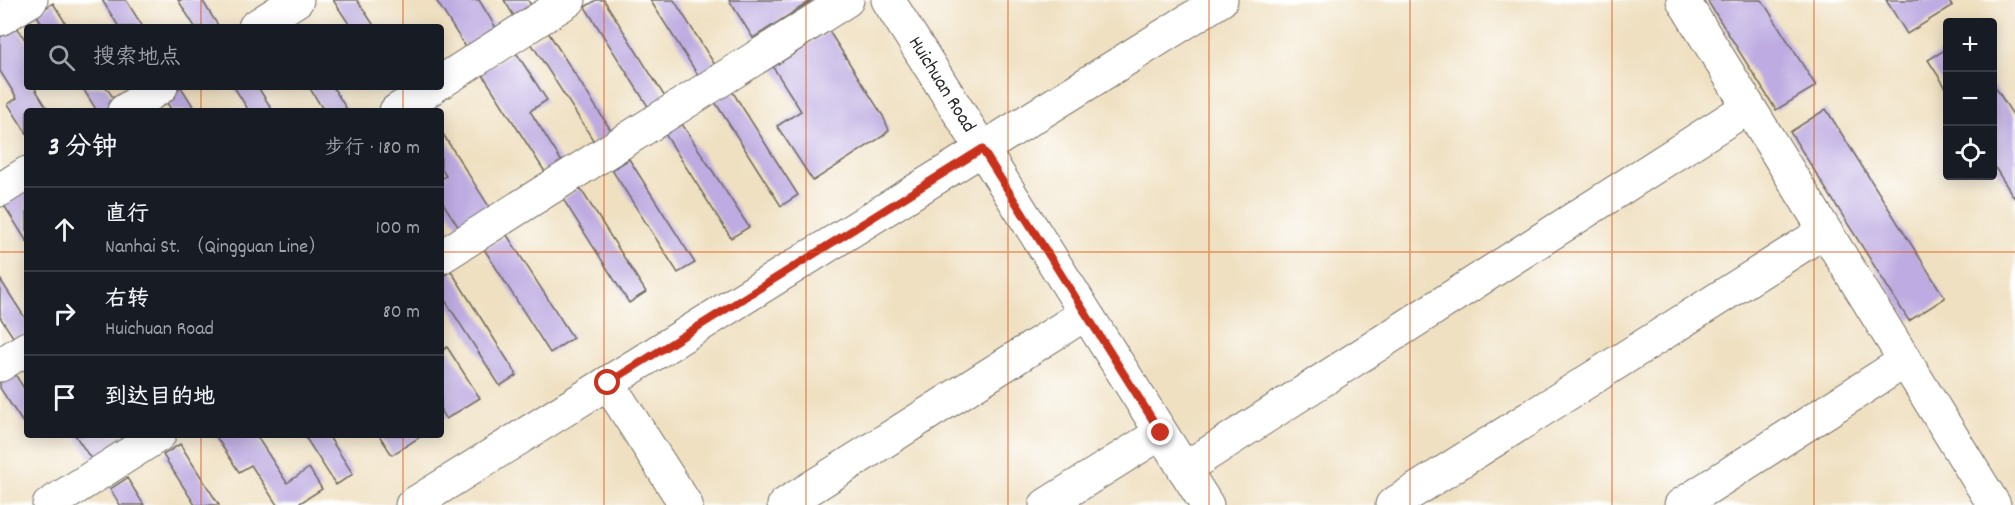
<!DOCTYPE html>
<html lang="zh">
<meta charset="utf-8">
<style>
body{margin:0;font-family:Dekko,"LXGW WenKai TC",sans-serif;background:#242831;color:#f1f3f6}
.controls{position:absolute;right:18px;top:18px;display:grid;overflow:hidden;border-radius:6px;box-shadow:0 3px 15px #0003}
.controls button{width:54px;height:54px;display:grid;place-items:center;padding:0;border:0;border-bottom:2px solid #363941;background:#171b24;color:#f1f3f6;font:30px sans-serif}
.stop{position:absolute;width:18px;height:18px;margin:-14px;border:4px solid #c8321e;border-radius:50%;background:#fff}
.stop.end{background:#c8321e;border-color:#fff;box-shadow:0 2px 6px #0008}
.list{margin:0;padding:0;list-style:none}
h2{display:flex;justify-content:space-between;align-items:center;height:78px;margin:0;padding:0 24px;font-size:26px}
h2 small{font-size:20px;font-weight:400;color:#9ea1a6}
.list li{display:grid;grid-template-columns:39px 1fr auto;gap:18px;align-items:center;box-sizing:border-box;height:84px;padding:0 24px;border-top:2px solid #363941}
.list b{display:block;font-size:22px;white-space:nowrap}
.list p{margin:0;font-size:20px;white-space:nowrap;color:#9ea1a6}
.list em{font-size:20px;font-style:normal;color:#9ea1a6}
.icon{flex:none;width:33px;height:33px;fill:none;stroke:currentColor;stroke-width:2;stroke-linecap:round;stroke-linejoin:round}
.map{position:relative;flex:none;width:2015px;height:505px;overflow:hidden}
.search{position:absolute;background:#171b24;box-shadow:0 3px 15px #0003;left:24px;top:24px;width:420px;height:66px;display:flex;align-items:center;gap:15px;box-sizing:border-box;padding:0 21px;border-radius:6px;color:#9ea1a6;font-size:22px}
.panel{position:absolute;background:#171b24;box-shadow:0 3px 15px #0003;left:24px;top:108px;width:420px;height:330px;border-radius:6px}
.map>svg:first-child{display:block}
</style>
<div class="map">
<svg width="2015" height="505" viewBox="0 0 2015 505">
<rect width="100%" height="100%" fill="#fff"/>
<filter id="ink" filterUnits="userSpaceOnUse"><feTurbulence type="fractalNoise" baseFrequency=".0167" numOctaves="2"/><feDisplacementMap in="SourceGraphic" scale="12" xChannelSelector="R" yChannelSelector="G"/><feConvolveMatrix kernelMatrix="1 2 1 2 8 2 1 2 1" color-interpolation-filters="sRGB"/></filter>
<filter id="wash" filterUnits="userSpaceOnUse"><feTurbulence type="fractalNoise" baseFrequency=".008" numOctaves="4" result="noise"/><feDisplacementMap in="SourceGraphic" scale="24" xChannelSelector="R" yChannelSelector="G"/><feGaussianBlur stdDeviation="1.35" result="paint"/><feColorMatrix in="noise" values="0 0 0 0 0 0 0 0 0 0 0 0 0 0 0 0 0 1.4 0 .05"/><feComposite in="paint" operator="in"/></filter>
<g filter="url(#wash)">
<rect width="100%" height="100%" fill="#efe0c1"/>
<g id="blocks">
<g fill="#bdabe1">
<path d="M 102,0 L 126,0 L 143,27 L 119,27 Z"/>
<path d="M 178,0 L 202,0 L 219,27 L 195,27 Z"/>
<path d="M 333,0 L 357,0 L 375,27 L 351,27 Z"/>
<path d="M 436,0 L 479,0 L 498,31 L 468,51 Z"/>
<path d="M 504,0 L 528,0 L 534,10 L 517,21 Z"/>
<path d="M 596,0 L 604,0 L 665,97 L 649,108 L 585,7 Z"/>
<path d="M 650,0 L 674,0 L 715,65 L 698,75 Z"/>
<path d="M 729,0 L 810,0 L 811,1 L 753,38 Z"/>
<path d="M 1707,0 L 1762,0 L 1816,86 L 1776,110 Z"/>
<path d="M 1886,0 L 1948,0 L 1952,6 L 1907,34 Z"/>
<path d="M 53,3 L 68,27 L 44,27 L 36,14 Z"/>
<path d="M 17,27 L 27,43 L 27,87 L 34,87 L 49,111 L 27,111 L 27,134 L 8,104 L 17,98 L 0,71 L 0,37 Z"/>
<path d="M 829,31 L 883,116 L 889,130 L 883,136 L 813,181 L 777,126 L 801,111 L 773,67 Z"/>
<path d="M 548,32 L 612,132 L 595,143 L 531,43 Z"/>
<path d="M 1948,48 L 1948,91 L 1928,60 Z"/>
<path d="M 515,51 L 547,100 L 530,111 L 562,162 L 545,172 L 481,72 Z"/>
<path d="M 1992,82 L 2015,118 L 2015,199 L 1992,163 Z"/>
<path d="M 82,87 L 106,87 L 117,103 L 105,111 L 97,111 Z"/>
<path d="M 181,87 L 196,111 L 172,111 L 164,98 Z"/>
<path d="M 234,87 L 258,87 L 273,111 L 249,111 Z"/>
<path d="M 309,87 L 333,87 L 348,111 L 324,111 Z"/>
<path d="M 732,91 L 798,195 L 781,206 L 715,102 Z"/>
<path d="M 1826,109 L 1945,298 L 1909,321 L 1790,132 Z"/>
<path d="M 682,124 L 749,227 L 731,238 L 665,134 Z"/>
<path d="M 441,131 L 490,208 L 459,228 L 441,200 L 441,179 L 446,176 L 441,168 Z"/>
<path d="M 629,159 L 695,263 L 678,273 L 612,170 Z"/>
<path d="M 27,186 L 27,242 L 2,202 Z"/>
<path d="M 580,188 L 646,292 L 629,303 L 563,199 Z"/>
<path d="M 507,235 L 573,338 L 550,353 L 484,249 Z"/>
<path d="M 451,271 L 517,375 L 500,386 L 441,294 L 441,277 Z"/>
<path d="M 0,279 L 27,321 L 27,333 L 15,340 L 0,317 Z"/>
<path d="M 447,347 L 480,398 L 446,419 L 441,412 L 441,352 Z"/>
<path d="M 13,371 L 27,393 L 27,420 L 23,423 L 0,388 L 0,379 Z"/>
<path d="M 75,435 L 124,435 L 127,440 L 93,462 Z"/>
<path d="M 215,435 L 256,435 L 287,483 L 309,468 L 322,489 L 297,505 L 277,505 L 251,465 L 239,472 Z"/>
<path d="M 304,435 L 328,435 L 353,474 L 336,485 Z"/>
<path d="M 379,435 L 423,435 L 392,455 Z"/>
<path d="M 180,444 L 219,505 L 195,505 L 163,455 Z"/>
<path d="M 127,478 L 144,505 L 120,505 L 110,489 Z"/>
</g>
</g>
</g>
<g filter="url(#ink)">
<use href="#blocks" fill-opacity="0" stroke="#706a60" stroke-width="1.5"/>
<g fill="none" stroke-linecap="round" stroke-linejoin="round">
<g stroke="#706a60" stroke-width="35">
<g id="minor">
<path d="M 888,0 L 1207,505"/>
<path d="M 1683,0 L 1994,505"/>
<path d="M 0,19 L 31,0"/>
<path d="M 255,27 L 297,0"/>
<path d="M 441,82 L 569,0"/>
<path d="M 124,111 L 161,87"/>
<path d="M 396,111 L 433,87"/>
<path d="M 0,190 L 27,173"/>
<path d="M 441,257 L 847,0"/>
<path d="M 0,365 L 27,348"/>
<path d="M 608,383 L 686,505"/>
<path d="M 1184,469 L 1748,107"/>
<path d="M 49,505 L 159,435"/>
<path d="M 784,505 L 1085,314"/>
<path d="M 1046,505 L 1161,433"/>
<path d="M 1392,505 L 1825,231"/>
<path d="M 1681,505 L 1905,361"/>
</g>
</g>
<g stroke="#706a60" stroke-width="35">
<path id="major" d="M 412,505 L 1221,0"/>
</g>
<use href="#minor" stroke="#fff" stroke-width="33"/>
<use href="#major" stroke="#fff" stroke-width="33"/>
</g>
</g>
<g fill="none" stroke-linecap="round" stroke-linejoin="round" filter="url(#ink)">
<path stroke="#c8321e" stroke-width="8" d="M 608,383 L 982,149 L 1161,433"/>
</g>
<path fill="none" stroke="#d5540f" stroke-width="1.5" stroke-opacity="0.55" d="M 201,0 L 201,27M 403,0 L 403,27M 604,0 L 604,505M 806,0 L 806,505M 1008,0 L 1008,505M 1209,0 L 1209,505M 1410,0 L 1410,505M 1612,0 L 1612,505M 1814,0 L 1814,505M 201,87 L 201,111M 403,87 L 403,111M 0,252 L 27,252M 441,252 L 2015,252M 201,435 L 201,505M 403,435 L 403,505"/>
<g text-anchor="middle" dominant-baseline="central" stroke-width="6" stroke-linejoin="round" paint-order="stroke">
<g font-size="20" fill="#2b2b2b" stroke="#fff">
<text transform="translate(941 85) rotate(58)">Huichuan Road</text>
</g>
</g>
</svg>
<div class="controls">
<button>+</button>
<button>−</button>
<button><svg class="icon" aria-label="locate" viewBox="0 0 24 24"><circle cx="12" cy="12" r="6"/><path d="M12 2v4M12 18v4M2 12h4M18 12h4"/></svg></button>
</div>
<div class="stop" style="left:608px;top:383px"></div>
<div class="stop end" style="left:1161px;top:433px"></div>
<div class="search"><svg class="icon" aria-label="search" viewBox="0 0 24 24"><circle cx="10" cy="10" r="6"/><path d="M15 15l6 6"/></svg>搜索地点</div>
<section class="panel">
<h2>3 分钟<small>步行 · 180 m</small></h2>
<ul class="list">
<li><svg class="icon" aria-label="ahead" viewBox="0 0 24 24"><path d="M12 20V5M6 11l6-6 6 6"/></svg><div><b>直行</b><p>Nanhai St. （Qingguan Line）</p></div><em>100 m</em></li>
<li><svg class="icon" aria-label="right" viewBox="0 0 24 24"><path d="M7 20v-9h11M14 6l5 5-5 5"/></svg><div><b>右转</b><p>Huichuan Road</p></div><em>80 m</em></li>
<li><svg class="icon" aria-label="arrive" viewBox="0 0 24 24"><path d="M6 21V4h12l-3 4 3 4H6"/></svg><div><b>到达目的地</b></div></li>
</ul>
</section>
</div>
